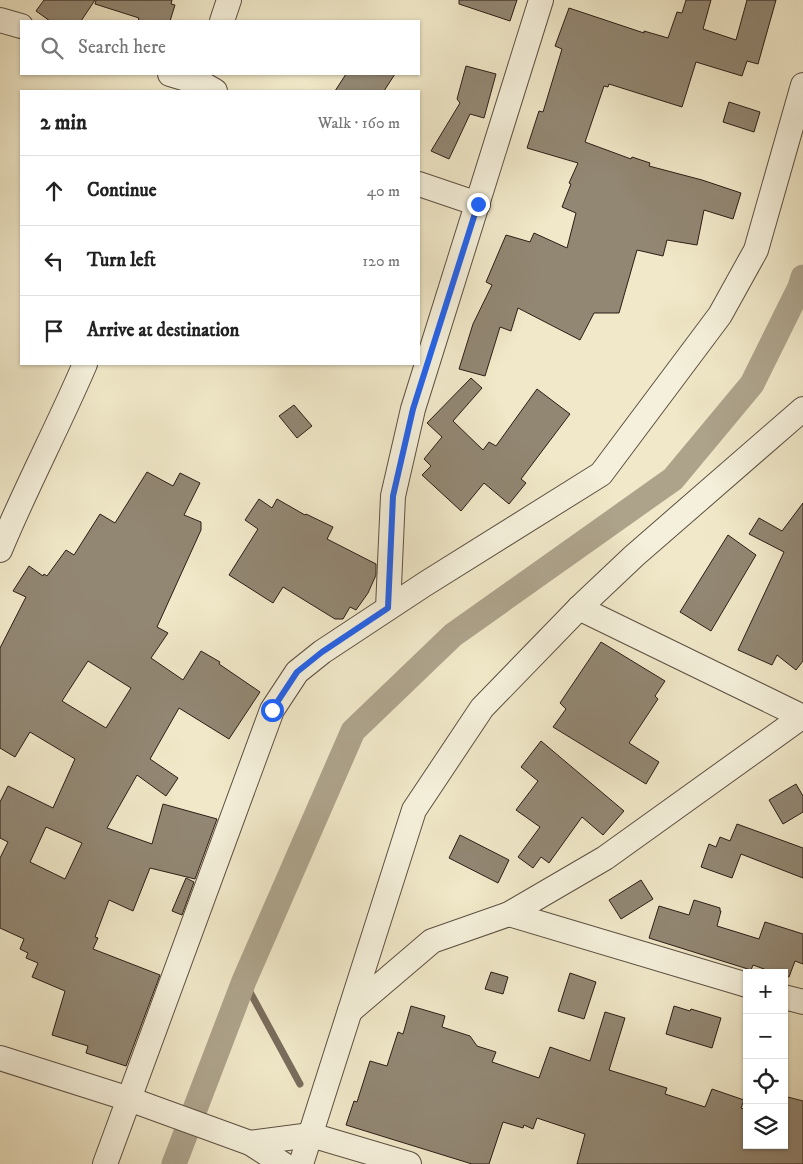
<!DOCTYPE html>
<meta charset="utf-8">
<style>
body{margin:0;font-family:"IM FELL DW Pica",serif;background:#f6f6f6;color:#222}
.controls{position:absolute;right:15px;bottom:15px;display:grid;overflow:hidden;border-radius:0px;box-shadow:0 1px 4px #0004}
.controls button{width:45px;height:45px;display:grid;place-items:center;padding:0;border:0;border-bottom:1px solid #e0e0e0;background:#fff;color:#222;font:25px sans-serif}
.stop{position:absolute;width:15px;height:15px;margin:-11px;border:4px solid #2563eb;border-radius:50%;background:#fff}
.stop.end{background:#2563eb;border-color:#fff;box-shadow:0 1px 5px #0008}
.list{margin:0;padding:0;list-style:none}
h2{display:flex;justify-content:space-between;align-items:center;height:65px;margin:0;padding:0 20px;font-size:21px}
h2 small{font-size:16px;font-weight:400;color:#767676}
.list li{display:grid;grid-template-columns:32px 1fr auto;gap:15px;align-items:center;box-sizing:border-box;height:70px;padding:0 20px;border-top:1px solid #e0e0e0}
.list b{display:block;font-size:19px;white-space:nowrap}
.list em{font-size:16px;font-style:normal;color:#767676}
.icon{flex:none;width:28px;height:28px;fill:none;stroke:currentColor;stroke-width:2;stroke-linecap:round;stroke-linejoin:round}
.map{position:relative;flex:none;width:803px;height:1164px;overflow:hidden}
.search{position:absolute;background:#fff;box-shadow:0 1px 4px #0004;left:20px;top:20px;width:400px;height:55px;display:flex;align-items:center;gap:12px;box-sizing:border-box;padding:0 18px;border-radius:0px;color:#767676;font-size:19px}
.panel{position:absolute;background:#fff;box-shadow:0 1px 4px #0004;left:20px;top:90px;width:400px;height:275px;border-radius:0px}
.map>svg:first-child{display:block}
</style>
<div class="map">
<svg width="803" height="1164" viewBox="0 0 803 1164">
<rect width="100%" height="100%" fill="#f0e8c8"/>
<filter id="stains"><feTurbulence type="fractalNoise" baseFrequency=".004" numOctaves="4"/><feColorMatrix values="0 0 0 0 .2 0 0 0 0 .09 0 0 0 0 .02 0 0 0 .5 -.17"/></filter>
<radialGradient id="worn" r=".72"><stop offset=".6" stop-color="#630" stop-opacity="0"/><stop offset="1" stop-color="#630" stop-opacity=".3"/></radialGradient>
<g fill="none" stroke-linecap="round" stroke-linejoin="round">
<path stroke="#796d5c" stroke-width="7" d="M 244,981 L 300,1084"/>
<path stroke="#ada38b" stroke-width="25" d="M 174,1164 L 244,981 L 353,731 L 453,635 L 673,479 L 752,384 L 800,287 L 803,277"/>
</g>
<g fill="#928773" stroke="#2c1d16" fill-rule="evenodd">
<path d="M 44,0 L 95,0 L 81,21 L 50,21 L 36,11 Z"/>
<path d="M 96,0 L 172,0 L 171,4 L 175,5 L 170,21 L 138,21 L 139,18 L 95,4 Z"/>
<path d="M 459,0 L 517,0 L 510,21 L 459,4 Z"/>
<path d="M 686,0 L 711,0 L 703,29 L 736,40 L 747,0 L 776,0 L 758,64 L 747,61 L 742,76 L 696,62 L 682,107 L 609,84 L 608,87 L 604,86 L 585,142 L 631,159 L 632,157 L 650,163 L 649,166 L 702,180 L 741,193 L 733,219 L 704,210 L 697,245 L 667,240 L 663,256 L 637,250 L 619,313 L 594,313 L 580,340 L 518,308 L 511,331 L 500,327 L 485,376 L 459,369 L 473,324 L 492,285 L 486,282 L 506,235 L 530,242 L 534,233 L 567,248 L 576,213 L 562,207 L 571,184 L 569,183 L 578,163 L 527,148 L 539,111 L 543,112 L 562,49 L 555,46 L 569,8 L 644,33 L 644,31 L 668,38 L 677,12 L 682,13 Z"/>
<path d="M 466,66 L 496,74 L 484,118 L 470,114 L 449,159 L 431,151 L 460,103 L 457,99 Z"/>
<path d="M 346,74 L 395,74 L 384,91 L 335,91 Z"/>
<path d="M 729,102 L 760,112 L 754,132 L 723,122 Z"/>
<path d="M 471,378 L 482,388 L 453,421 L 483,450 L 489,442 L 496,446 L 537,389 L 570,414 L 521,479 L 526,483 L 509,504 L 484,483 L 461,511 L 422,475 L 431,466 L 424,459 L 442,437 L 427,423 Z"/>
<path d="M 294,405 L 312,426 L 297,438 L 279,416 Z"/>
<path d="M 147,472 L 173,486 L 180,473 L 200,483 L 184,515 L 201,522 L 201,530 L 157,627 L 168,633 L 151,658 L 183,680 L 201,651 L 220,662 L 219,664 L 260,692 L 229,739 L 179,708 L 150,759 L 178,778 L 166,796 L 137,775 L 107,828 L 152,844 L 163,804 L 217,819 L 195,879 L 150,868 L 133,911 L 109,900 L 95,937 L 98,938 L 93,949 L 160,975 L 126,1066 L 86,1053 L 88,1046 L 52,1035 L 65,991 L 32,977 L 38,963 L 26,958 L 28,953 L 20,949 L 24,939 L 0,928 L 0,858 L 8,842 L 0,838 L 0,802 L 8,786 L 53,808 L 75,759 L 30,732 L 15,757 L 0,748 L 0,648 L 26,597 L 13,591 L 29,566 L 43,576 L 44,574 L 47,576 L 66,550 L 74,555 L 100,514 L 115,523 ZM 88,661 L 131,688 L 106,728 L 62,701 ZM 46,827 L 82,843 L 65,879 L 30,862 Z"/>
<path d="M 259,499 L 272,508 L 277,499 L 305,515 L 306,514 L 333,527 L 327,539 L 376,564 L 376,575 L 368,593 L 356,610 L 350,607 L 343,619 L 335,619 L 283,587 L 273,603 L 229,575 L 258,529 L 245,520 Z"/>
<path d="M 803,503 L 803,661 L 796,670 L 777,655 L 772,665 L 738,650 L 784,552 L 749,534 L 759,518 L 782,531 Z"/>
<path d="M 728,535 L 756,555 L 711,631 L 680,612 Z"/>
<path d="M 601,642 L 665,681 L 655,696 L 658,699 L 629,743 L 659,762 L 646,784 L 553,727 L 566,709 L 560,703 Z"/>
<path d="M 541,741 L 624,811 L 603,835 L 582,817 L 549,863 L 541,857 L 533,868 L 518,857 L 540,827 L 516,810 L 538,781 L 521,767 Z"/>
<path d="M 796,784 L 803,796 L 803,812 L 783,824 L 769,800 Z"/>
<path d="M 737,824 L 803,848 L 803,878 L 741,854 L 732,878 L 701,867 L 709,844 L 716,847 L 720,837 L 730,841 Z"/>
<path d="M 460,835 L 509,860 L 498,883 L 449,858 Z"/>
<path d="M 186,878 L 194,882 L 182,915 L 172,911 Z"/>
<path d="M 641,880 L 653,899 L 621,919 L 609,900 Z"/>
<path d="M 694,900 L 720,908 L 720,911 L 721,911 L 717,926 L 759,939 L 765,922 L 803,934 L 803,964 L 795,961 L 789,977 L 784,976 L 784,973 L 775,973 L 753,965 L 751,970 L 649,938 L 659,906 L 689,915 Z"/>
<path d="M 491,972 L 508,977 L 503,994 L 485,989 Z"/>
<path d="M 570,973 L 596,982 L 584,1019 L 558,1011 Z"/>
<path d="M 411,1006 L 445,1016 L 442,1027 L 470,1036 L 477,1046 L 496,1052 L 492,1062 L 539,1078 L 550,1047 L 590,1061 L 605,1012 L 625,1018 L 609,1070 L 667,1088 L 665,1094 L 705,1107 L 712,1089 L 744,1100 L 741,1108 L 747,1110 L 747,1145 L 784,1145 L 784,1096 L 803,1101 L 803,1164 L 577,1164 L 585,1134 L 537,1118 L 533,1129 L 524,1125 L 523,1128 L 503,1122 L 489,1164 L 472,1164 L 346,1125 L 354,1101 L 357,1102 L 370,1061 L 387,1066 L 398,1032 L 403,1034 Z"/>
<path d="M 674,1006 L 690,1011 L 691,1009 L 721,1018 L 712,1048 L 666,1034 Z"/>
</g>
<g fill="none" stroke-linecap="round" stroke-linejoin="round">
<g stroke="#5d5042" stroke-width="26">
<g id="street">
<path d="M 0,20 L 21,26"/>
<path d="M 222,21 L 229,0"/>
<path d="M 170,74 L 203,84 L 215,91"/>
<path d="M 419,184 L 478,204"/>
<path d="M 0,550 C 26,487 58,427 85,364"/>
<path d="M 388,608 L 393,496 L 413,409 L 541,0"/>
<path d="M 579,608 L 803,717"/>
<path d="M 509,914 L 747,985"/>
<path d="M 784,997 L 803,1002"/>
<path d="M 350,1011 L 432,941 L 509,914 L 605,858 L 803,716"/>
<path d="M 0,1058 L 129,1099 L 250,1143 L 283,1164"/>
<path d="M 250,1143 L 311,1135 L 409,1164"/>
<path d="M 105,1164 L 272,710 L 297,672 L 322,652 L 425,584 L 601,474 L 720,315 L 756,250 L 803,85"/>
<path d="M 301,1164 L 414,810 L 482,708 L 579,608 L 634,556 L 803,409"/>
</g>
</g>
<use href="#street" stroke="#f5f0db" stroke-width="24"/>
</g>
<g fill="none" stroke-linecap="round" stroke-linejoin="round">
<path stroke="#2563eb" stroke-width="6" d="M 272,710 L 297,672 L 322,652 L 388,608 L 393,496 L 413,409 L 478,204"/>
</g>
<rect width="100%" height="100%" filter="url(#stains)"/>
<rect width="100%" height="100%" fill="url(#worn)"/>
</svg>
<div class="controls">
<button>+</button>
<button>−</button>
<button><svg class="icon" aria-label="locate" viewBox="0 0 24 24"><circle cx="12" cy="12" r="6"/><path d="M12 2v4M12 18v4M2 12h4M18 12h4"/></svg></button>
<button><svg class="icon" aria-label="layers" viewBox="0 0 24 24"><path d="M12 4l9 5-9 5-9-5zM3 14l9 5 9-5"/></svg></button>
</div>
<div class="stop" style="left:272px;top:710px"></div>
<div class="stop end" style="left:478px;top:204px"></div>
<div class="search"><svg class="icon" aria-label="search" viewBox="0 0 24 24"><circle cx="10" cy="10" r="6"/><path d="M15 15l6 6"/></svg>Search here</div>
<section class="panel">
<h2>2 min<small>Walk · 160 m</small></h2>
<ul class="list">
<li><svg class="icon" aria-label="ahead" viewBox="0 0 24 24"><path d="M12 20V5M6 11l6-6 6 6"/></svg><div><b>Continue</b></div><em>40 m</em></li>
<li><svg class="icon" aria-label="left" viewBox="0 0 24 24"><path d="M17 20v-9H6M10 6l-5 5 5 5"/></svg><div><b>Turn left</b></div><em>120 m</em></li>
<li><svg class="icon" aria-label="arrive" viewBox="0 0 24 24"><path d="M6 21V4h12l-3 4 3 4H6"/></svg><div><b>Arrive at destination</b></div></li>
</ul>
</section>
</div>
